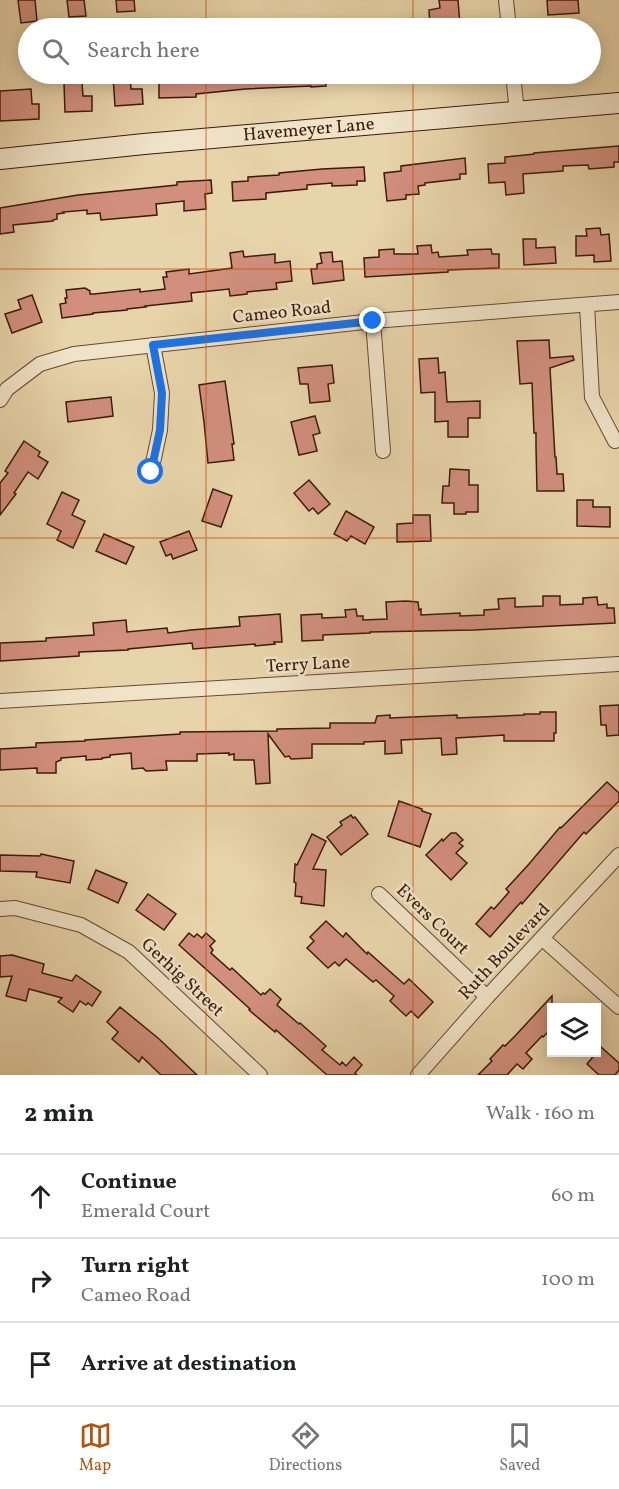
<!DOCTYPE html>
<meta charset="utf-8">
<style>
body{margin:0;font-family:Vollkorn,serif;background:#f6f6f6;color:#202124}
.controls{position:absolute;right:18px;bottom:18px;display:grid;overflow:hidden;border-radius:0px;box-shadow:0 3px 15px #0003}
.controls button{width:54px;height:54px;display:grid;place-items:center;padding:0;border:0;border-bottom:2px solid #e0e0e0;background:#fff;color:#202124;font:30px sans-serif}
.stop{position:absolute;width:18px;height:18px;margin:-14px;border:4px solid #1a73e8;border-radius:50%;background:#fff}
.stop.end{background:#1a73e8;border-color:#fff;box-shadow:0 2px 6px #0008}
.list{margin:0;padding:0;list-style:none}
h2{display:flex;justify-content:space-between;align-items:center;height:78px;margin:0;padding:0 24px;font-size:26px}
h2 small{font-size:20px;font-weight:400;color:#757577}
.list li{display:grid;grid-template-columns:39px 1fr auto;gap:18px;align-items:center;box-sizing:border-box;height:84px;padding:0 24px;border-top:2px solid #e0e0e0}
.list b{display:block;font-size:22px;white-space:nowrap}
.list p{margin:0;font-size:20px;white-space:nowrap;color:#757577}
.list em{font-size:20px;font-style:normal;color:#757577}
.icon{flex:none;width:33px;height:33px;fill:none;stroke:currentColor;stroke-width:2;stroke-linecap:round;stroke-linejoin:round}
.map{position:relative;flex:none;width:619px;height:1075px;overflow:hidden}
.search{position:absolute;background:#fff;box-shadow:0 3px 15px #0003;left:18px;right:18px;top:18px;height:66px;display:flex;align-items:center;gap:15px;box-sizing:border-box;padding:0 21px;border-radius:33px;color:#757577;font-size:22px}
.sheet{height:330px;background:#fff}
nav{display:flex;justify-content:space-around;align-items:center;box-sizing:border-box;height:84px;border-top:2px solid #e0e0e0;background:#fff;font-size:16px;color:#757577}
nav a{display:grid;justify-items:center;gap:3px}
nav .on{color:#b45309}
.map>svg:first-child{display:block}
</style>
<div class="map">
<svg width="619" height="1075" viewBox="0 0 619 1075">
<rect width="100%" height="100%" fill="#e8d4aa"/>
<filter id="stains"><feTurbulence type="fractalNoise" baseFrequency=".00333" numOctaves="4"/><feColorMatrix values="0 0 0 0 .2 0 0 0 0 .09 0 0 0 0 .02 0 0 0 .5 -.17"/></filter>
<radialGradient id="worn" r=".72"><stop offset=".6" stop-color="#630" stop-opacity="0"/><stop offset="1" stop-color="#630" stop-opacity=".3"/></radialGradient>
<g fill="#d28f7e" stroke="#3c1b0b" stroke-width="1.5">
<path d="M 18,0 L 35,0 L 37,21 L 21,23 Z"/>
<path d="M 67,0 L 84,0 L 86,16 L 69,17 Z"/>
<path d="M 116,0 L 134,0 L 135,11 L 117,12 Z"/>
<path d="M 439,0 L 458,0 L 460,25 L 430,27 L 429,10 L 440,8 Z"/>
<path d="M 547,0 L 578,0 L 579,13 L 548,15 Z"/>
<path d="M 209,74 L 325,74 L 326,86 L 311,87 L 311,86 L 245,89 L 196,94 L 196,97 L 159,98 L 159,76 L 209,76 Z"/>
<path d="M 130,75 L 131,89 L 142,89 L 143,104 L 115,106 L 113,76 Z"/>
<path d="M 64,83 L 82,83 L 83,96 L 92,96 L 92,111 L 65,112 Z"/>
<path d="M 31,89 L 32,104 L 39,104 L 39,119 L 0,121 L 0,91 Z"/>
<path d="M 619,146 L 619,162 L 614,162 L 614,167 L 589,169 L 588,165 L 563,166 L 563,171 L 523,174 L 524,193 L 506,195 L 505,182 L 489,183 L 488,164 L 505,163 L 505,157 L 534,154 L 534,153 Z"/>
<path d="M 465,158 L 466,174 L 460,174 L 460,179 L 425,183 L 425,185 L 418,186 L 419,194 L 406,195 L 406,199 L 387,201 L 384,173 L 401,171 L 401,166 Z"/>
<path d="M 364,167 L 365,181 L 357,181 L 357,185 L 332,186 L 332,183 L 307,185 L 307,189 L 266,193 L 266,199 L 233,201 L 232,182 L 248,181 L 248,177 L 279,175 L 279,173 L 322,169 Z"/>
<path d="M 211,180 L 212,193 L 205,194 L 206,209 L 184,211 L 184,201 L 156,204 L 157,215 L 101,220 L 100,213 L 87,214 L 87,210 L 63,212 L 64,213 L 57,214 L 57,219 L 53,220 L 53,221 L 13,225 L 14,232 L 0,234 L 0,208 L 78,195 L 177,185 L 177,182 Z"/>
<path d="M 600,228 L 601,235 L 609,234 L 611,261 L 594,262 L 594,255 L 576,256 L 576,236 L 587,236 L 586,229 Z"/>
<path d="M 523,239 L 536,239 L 536,248 L 555,247 L 556,263 L 524,265 Z"/>
<path d="M 431,245 L 432,253 L 438,252 L 439,257 L 468,255 L 467,250 L 491,249 L 492,254 L 499,254 L 499,268 L 448,270 L 448,272 L 365,277 L 364,258 L 379,257 L 379,250 L 394,249 L 394,254 L 418,254 L 417,246 Z"/>
<path d="M 243,251 L 244,257 L 275,254 L 275,263 L 290,261 L 292,281 L 276,283 L 277,289 L 247,292 L 247,294 L 230,296 L 229,289 L 191,293 L 192,301 L 145,306 L 146,307 L 127,309 L 127,310 L 93,313 L 93,314 L 62,318 L 60,304 L 66,303 L 65,298 L 67,298 L 66,290 L 85,288 L 90,291 L 90,294 L 94,294 L 140,289 L 140,292 L 165,289 L 163,277 L 167,277 L 166,272 L 189,269 L 189,274 L 232,268 L 230,253 Z"/>
<path d="M 332,252 L 333,262 L 342,261 L 344,280 L 313,284 L 311,269 L 317,269 L 317,264 L 322,263 L 320,253 Z"/>
<path d="M 32,295 L 42,322 L 12,333 L 5,314 L 21,309 L 18,300 Z"/>
<path d="M 549,340 L 550,358 L 573,356 L 574,360 L 550,368 L 555,457 L 556,457 L 557,474 L 563,474 L 564,491 L 537,491 L 536,447 L 536,433 L 534,433 L 532,383 L 520,384 L 517,341 Z"/>
<path d="M 438,358 L 439,373 L 445,372 L 447,402 L 480,401 L 480,418 L 468,418 L 468,437 L 448,437 L 448,421 L 435,422 L 435,392 L 421,393 L 419,359 Z"/>
<path d="M 332,365 L 334,383 L 328,384 L 330,401 L 310,403 L 308,384 L 300,384 L 298,368 Z"/>
<path d="M 225,381 L 234,444 L 232,444 L 234,460 L 208,463 L 204,422 L 199,385 Z"/>
<path d="M 111,397 L 113,416 L 68,422 L 66,402 Z"/>
<path d="M 315,416 L 320,433 L 313,435 L 317,451 L 299,455 L 291,422 Z"/>
<path d="M 24,441 L 40,452 L 38,456 L 48,462 L 38,479 L 28,472 L 14,493 L 16,494 L 0,515 L 0,483 L 8,473 L 5,471 Z"/>
<path d="M 450,469 L 469,470 L 469,485 L 478,485 L 478,512 L 466,512 L 466,514 L 454,514 L 454,503 L 442,503 L 443,486 L 449,486 Z"/>
<path d="M 309,480 L 330,504 L 318,514 L 313,508 L 309,511 L 294,493 Z"/>
<path d="M 213,489 L 232,496 L 221,527 L 202,521 Z"/>
<path d="M 62,492 L 79,500 L 72,515 L 85,521 L 73,548 L 57,540 L 61,531 L 47,524 Z"/>
<path d="M 577,500 L 593,500 L 593,507 L 610,507 L 610,527 L 577,526 Z"/>
<path d="M 346,511 L 374,527 L 365,544 L 351,536 L 347,541 L 334,534 Z"/>
<path d="M 413,515 L 430,515 L 431,541 L 397,542 L 397,524 L 413,523 Z"/>
<path d="M 189,531 L 197,550 L 173,559 L 171,554 L 166,556 L 160,542 Z"/>
<path d="M 104,534 L 134,547 L 126,564 L 96,551 Z"/>
<path d="M 543,596 L 560,596 L 560,605 L 583,604 L 583,598 L 597,597 L 598,605 L 607,604 L 607,608 L 614,608 L 615,623 L 474,630 L 370,632 L 370,633 L 323,635 L 323,640 L 302,641 L 301,615 L 322,614 L 322,618 L 346,617 L 345,610 L 356,609 L 357,616 L 363,616 L 363,620 L 387,619 L 386,602 L 406,601 L 418,602 L 419,610 L 421,609 L 421,615 L 460,613 L 460,616 L 484,615 L 484,610 L 499,609 L 498,599 L 515,598 L 515,607 L 543,606 Z"/>
<path d="M 280,614 L 282,642 L 274,642 L 275,644 L 255,646 L 255,644 L 193,649 L 192,643 L 128,649 L 128,650 L 79,652 L 79,656 L 0,661 L 0,643 L 46,641 L 46,638 L 94,635 L 93,623 L 126,620 L 127,632 L 167,628 L 168,633 L 191,630 L 240,626 L 239,617 Z"/>
<path d="M 619,705 L 619,735 L 607,736 L 606,725 L 601,725 L 600,706 Z"/>
<path d="M 540,712 L 556,712 L 556,733 L 554,733 L 554,741 L 504,741 L 504,735 L 456,738 L 457,754 L 442,755 L 441,738 L 401,740 L 402,753 L 385,754 L 385,741 L 364,742 L 364,744 L 312,744 L 312,758 L 291,759 L 289,756 L 285,757 L 268,734 L 270,783 L 256,784 L 254,760 L 234,760 L 234,754 L 229,755 L 229,753 L 197,754 L 197,761 L 166,761 L 167,770 L 146,771 L 143,768 L 132,769 L 131,753 L 110,755 L 110,757 L 102,758 L 102,759 L 86,760 L 86,756 L 61,758 L 61,760 L 56,762 L 56,773 L 37,773 L 37,768 L 0,770 L 0,749 L 36,747 L 36,743 L 85,741 L 85,740 L 180,734 L 180,732 L 277,731 L 277,729 L 330,728 L 330,723 L 375,723 L 377,716 L 390,715 L 390,718 L 457,715 L 457,718 L 524,715 L 524,714 L 540,714 Z"/>
<path d="M 607,782 L 619,793 L 619,801 L 586,834 L 584,832 L 522,904 L 521,902 L 490,937 L 476,924 L 491,907 L 494,909 L 509,892 L 506,889 L 529,864 L 560,827 L 561,828 Z"/>
<path d="M 399,801 L 422,809 L 422,811 L 431,814 L 420,847 L 388,836 Z"/>
<path d="M 351,815 L 353,818 L 355,817 L 368,834 L 341,855 L 327,837 L 342,825 L 340,822 Z"/>
<path d="M 451,833 L 456,833 L 463,840 L 459,843 L 463,846 L 456,853 L 467,863 L 451,880 L 426,855 L 442,839 L 443,841 Z"/>
<path d="M 312,834 L 326,841 L 313,869 L 326,870 L 324,906 L 301,903 L 302,897 L 295,896 L 296,883 L 294,882 L 295,864 L 297,865 Z"/>
<path d="M 41,854 L 74,861 L 70,883 L 36,877 L 37,872 L 0,871 L 0,855 L 40,856 Z"/>
<path d="M 96,870 L 127,883 L 118,903 L 88,889 Z"/>
<path d="M 148,894 L 176,914 L 164,930 L 136,910 Z"/>
<path d="M 326,921 L 343,937 L 346,933 L 367,954 L 368,952 L 404,984 L 409,979 L 433,1002 L 418,1018 L 411,1011 L 406,1016 L 390,1001 L 394,996 L 376,980 L 373,982 L 346,959 L 339,966 L 335,962 L 328,968 L 307,948 L 314,941 L 310,937 Z"/>
<path d="M 189,933 L 194,937 L 197,934 L 202,938 L 206,933 L 215,941 L 210,946 L 213,950 L 211,953 L 230,970 L 232,968 L 261,995 L 263,993 L 265,994 L 270,989 L 281,999 L 277,1005 L 299,1024 L 300,1023 L 326,1046 L 322,1050 L 340,1065 L 342,1062 L 346,1066 L 354,1057 L 362,1065 L 355,1073 L 357,1075 L 327,1075 L 276,1030 L 275,1032 L 249,1010 L 250,1009 L 208,971 L 179,945 Z"/>
<path d="M 12,955 L 44,964 L 42,973 L 72,981 L 76,975 L 101,992 L 92,1006 L 88,1003 L 86,1005 L 80,1001 L 73,1012 L 58,1002 L 62,998 L 29,989 L 26,1001 L 6,996 L 12,976 L 0,977 L 0,956 Z"/>
<path d="M 552,996 L 552,1028 L 543,1037 L 542,1036 L 526,1053 L 532,1059 L 523,1069 L 517,1064 L 507,1075 L 478,1075 L 492,1061 L 490,1059 L 503,1045 L 505,1046 L 515,1036 Z"/>
<path d="M 120,1007 L 158,1038 L 197,1075 L 161,1075 L 142,1057 L 139,1062 L 112,1039 L 118,1032 L 107,1022 Z"/>
<path d="M 601,1047 L 619,1063 L 619,1070 L 615,1075 L 599,1075 L 587,1064 Z"/>
</g>
<g fill="none" stroke-linecap="round" stroke-linejoin="round">
<g stroke="#674933" stroke-width="16">
<g id="street">
<path d="M 506,0 L 509,28"/>
<path d="M 513,74 L 517,112"/>
<path d="M 587,305 L 592,397 L 615,441"/>
<path d="M 373,321 L 383,451"/>
<path d="M 0,400 L 7,389 L 40,364 L 74,354 L 373,321 L 619,302"/>
<path d="M 151,472 L 160,430 L 162,393 L 153,345"/>
<path d="M 0,701 L 619,664"/>
<path d="M 379,894 L 487,997"/>
<path d="M 0,909 L 15,908 L 81,925 L 129,952 L 260,1075"/>
<path d="M 543,939 L 619,1007"/>
<path d="M 418,1075 L 487,997 L 619,855"/>
</g>
</g>
<g stroke="#3c1b0b" stroke-width="22">
<g id="secondary">
<path id="s1" d="M 0,159 L 144,144 L 619,103"/>
</g>
</g>
<use href="#street" stroke="#f0e3c8" stroke-width="14"/>
<use href="#secondary" stroke="#f0e3c8" stroke-width="20"/>
</g>
<g fill="none" stroke-linecap="round" stroke-linejoin="round">
<path stroke="#1a73e8" stroke-width="8" d="M 151,472 L 160,430 L 162,393 L 153,345 L 373,321"/>
</g>
<path fill="none" stroke="#ce500c" stroke-width="1.5" stroke-opacity="0.55" d="M 206,0 L 206,28M 413,0 L 413,28M 206,74 L 206,1075M 413,74 L 413,1075M 0,269 L 619,269M 0,538 L 619,538M 0,806 L 619,806"/>
<g text-anchor="middle" dominant-baseline="central" stroke-width="5" stroke-linejoin="round" paint-order="stroke">
<g font-size="18" fill="#3c1b0b" stroke="#f0e3c8">
<text stroke="none"><textPath href="#s1" startOffset="310">Havemeyer Lane</textPath></text>
<text transform="translate(282 313) rotate(-6)">Cameo Road</text>
<text transform="translate(308 665) rotate(-3)">Terry Lane</text>
<text transform="translate(432 920) rotate(44)">Evers Court</text>
<text transform="translate(505 952) rotate(-47)">Ruth Boulevard</text>
<text transform="translate(182 978) rotate(43)">Gerhig Street</text>
</g>
</g>
<rect width="100%" height="100%" filter="url(#stains)"/>
<rect width="100%" height="100%" fill="url(#worn)"/>
</svg>
<div class="controls">
<button><svg class="icon" aria-label="layers" viewBox="0 0 24 24"><path d="M12 4l9 5-9 5-9-5zM3 14l9 5 9-5"/></svg></button>
</div>
<div class="stop" style="left:151px;top:472px"></div>
<div class="stop end" style="left:373px;top:321px"></div>
<div class="search"><svg class="icon" aria-label="search" viewBox="0 0 24 24"><circle cx="10" cy="10" r="6"/><path d="M15 15l6 6"/></svg>Search here</div>
</div>
<section class="sheet">
<h2>2 min<small>Walk · 160 m</small></h2>
<ul class="list">
<li><svg class="icon" aria-label="ahead" viewBox="0 0 24 24"><path d="M12 20V5M6 11l6-6 6 6"/></svg><div><b>Continue</b><p>Emerald Court</p></div><em>60 m</em></li>
<li><svg class="icon" aria-label="right" viewBox="0 0 24 24"><path d="M7 20v-9h11M14 6l5 5-5 5"/></svg><div><b>Turn right</b><p>Cameo Road</p></div><em>100 m</em></li>
<li><svg class="icon" aria-label="arrive" viewBox="0 0 24 24"><path d="M6 21V4h12l-3 4 3 4H6"/></svg><div><b>Arrive at destination</b></div></li>
</ul>
</section>
<nav>
<a class="on"><svg class="icon" aria-label="map" viewBox="0 0 24 24"><path d="M3 6l6-2 6 2 6-2v14l-6 2-6-2-6 2zM9 4v14M15 6v14"/></svg>Map</a>
<a><svg class="icon" aria-label="directions" viewBox="0 0 24 24"><path d="M12 3l9 9-9 9-9-9zM9 14v-3h6M13 9l2 2-2 2"/></svg>Directions</a>
<a><svg class="icon" aria-label="saved" viewBox="0 0 24 24"><path d="M7 4h10v16l-5-4-5 4z"/></svg>Saved</a>
</nav>
